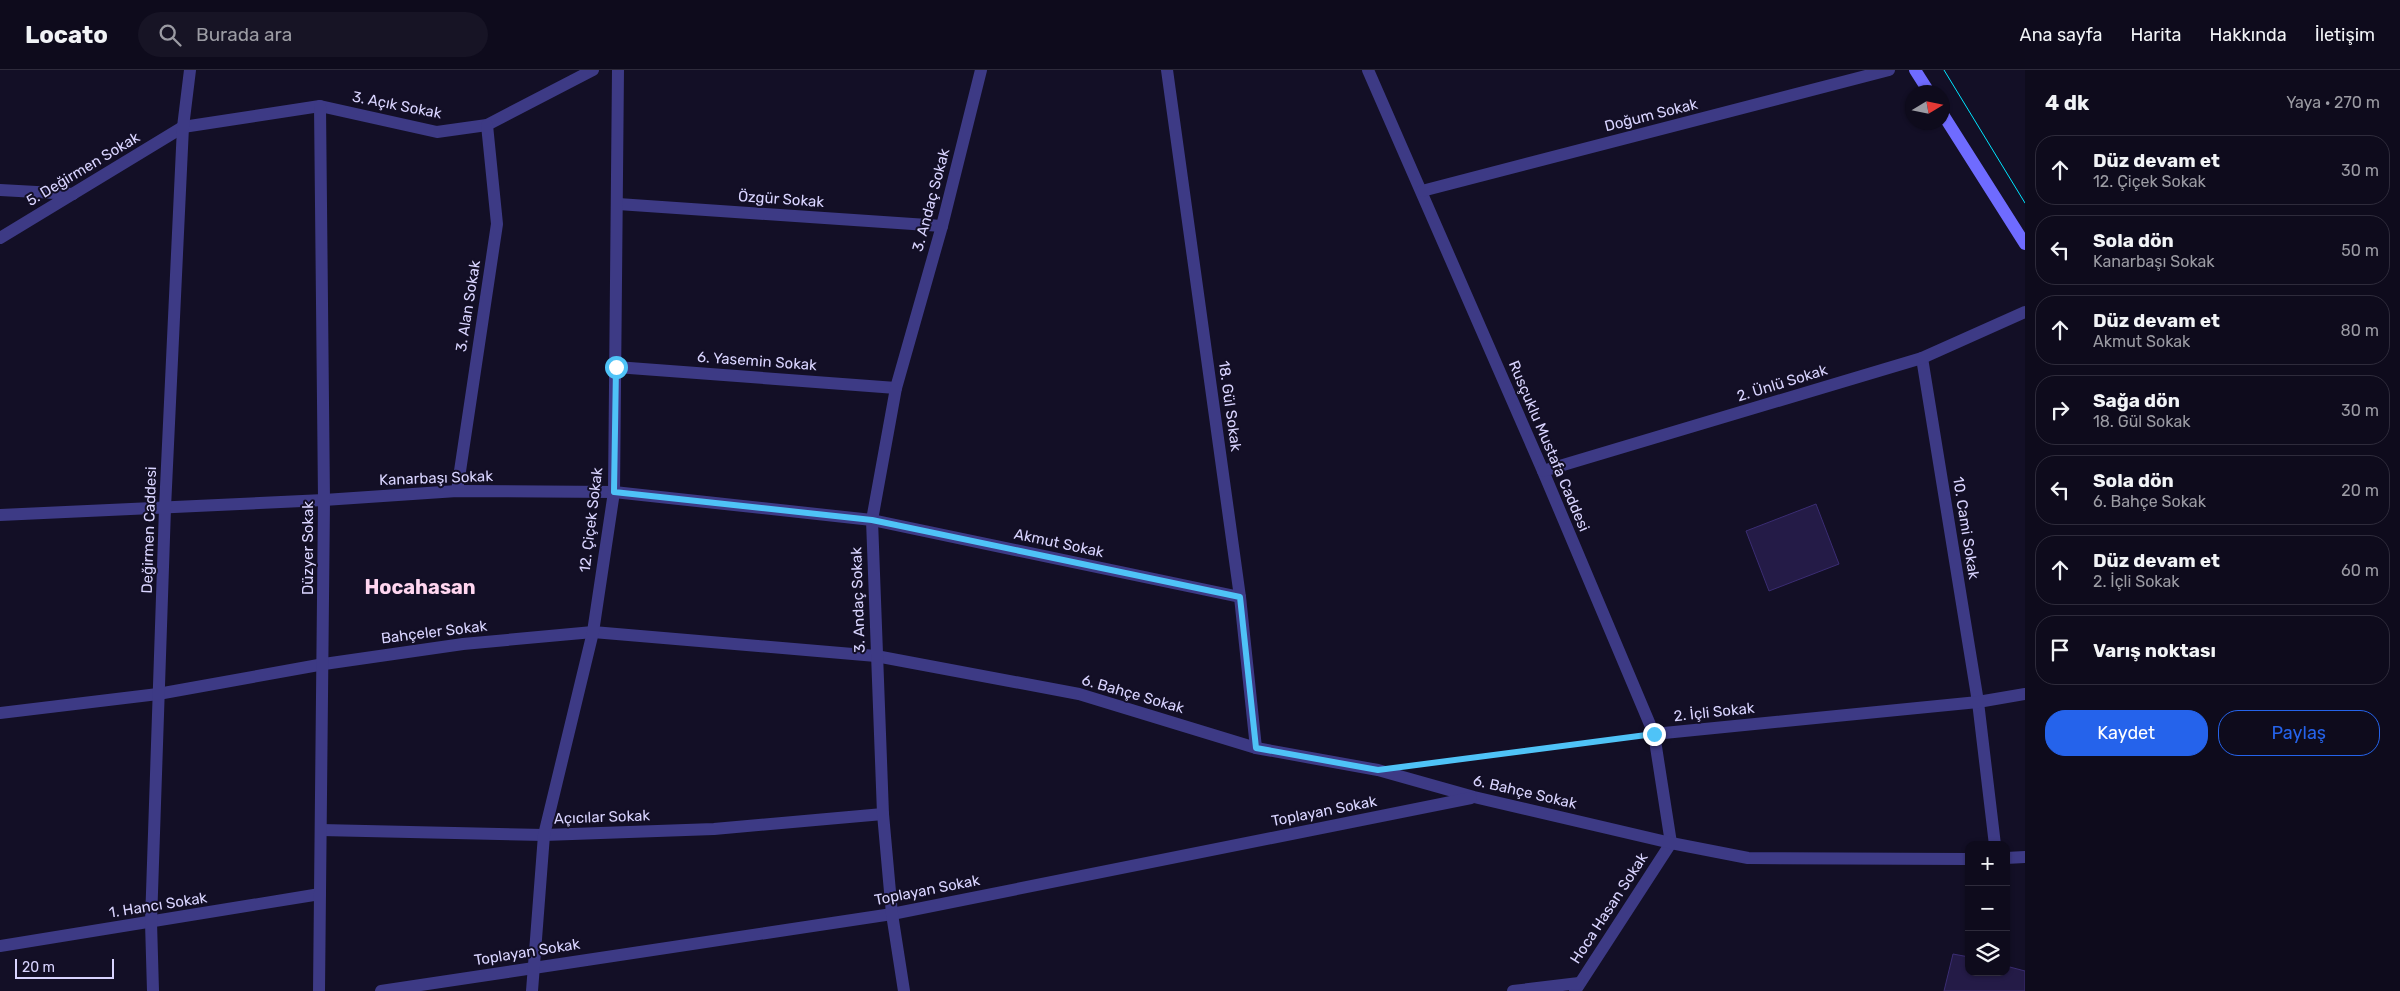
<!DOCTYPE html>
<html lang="tr">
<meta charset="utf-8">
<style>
body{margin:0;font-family:Rubik,sans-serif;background:#171425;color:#f1f3f6}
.controls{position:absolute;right:15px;bottom:15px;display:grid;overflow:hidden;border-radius:10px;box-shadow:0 1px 4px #0004}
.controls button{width:45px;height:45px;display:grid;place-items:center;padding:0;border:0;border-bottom:1px solid #2e2b3b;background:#0e0b1c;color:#f1f3f6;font:25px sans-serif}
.compass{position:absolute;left:1905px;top:15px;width:45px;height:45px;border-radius:50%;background:#0e0b1c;box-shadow:0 1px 4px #0004;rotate:80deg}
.scale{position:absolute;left:15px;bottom:12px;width:99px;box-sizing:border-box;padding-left:5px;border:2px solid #d9d4ff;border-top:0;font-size:14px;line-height:18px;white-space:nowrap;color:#d9d4ff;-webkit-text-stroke:4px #130f26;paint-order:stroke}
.stop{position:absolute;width:15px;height:15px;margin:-11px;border:4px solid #4fc3f7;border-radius:50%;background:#fff}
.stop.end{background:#4fc3f7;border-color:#fff;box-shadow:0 1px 5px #0008}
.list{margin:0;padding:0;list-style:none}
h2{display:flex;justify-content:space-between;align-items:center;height:65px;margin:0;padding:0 20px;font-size:21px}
h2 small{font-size:16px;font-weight:400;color:#9b9ba3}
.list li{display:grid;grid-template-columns:32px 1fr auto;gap:15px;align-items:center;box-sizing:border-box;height:70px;margin:0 10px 10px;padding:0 10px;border:1px solid #2e2b3b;border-radius:20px}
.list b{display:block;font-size:19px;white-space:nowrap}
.list p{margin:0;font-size:16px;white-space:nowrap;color:#9b9ba3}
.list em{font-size:16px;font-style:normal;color:#9b9ba3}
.actions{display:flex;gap:10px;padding:15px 20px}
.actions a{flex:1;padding:11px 0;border:1px solid #2563eb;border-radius:20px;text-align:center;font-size:18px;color:#2563eb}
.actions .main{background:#2563eb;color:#fff}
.icon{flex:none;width:28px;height:28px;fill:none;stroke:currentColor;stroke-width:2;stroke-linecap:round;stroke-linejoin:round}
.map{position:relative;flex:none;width:2025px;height:921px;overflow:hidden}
header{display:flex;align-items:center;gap:30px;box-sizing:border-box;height:70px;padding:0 25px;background:#0e0b1c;border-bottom:1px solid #2e2b3b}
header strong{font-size:24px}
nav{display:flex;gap:28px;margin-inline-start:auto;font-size:18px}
.search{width:350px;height:45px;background:#171425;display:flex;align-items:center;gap:12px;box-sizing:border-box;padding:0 18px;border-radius:28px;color:#9b9ba3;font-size:19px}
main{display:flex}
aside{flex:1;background:#0e0b1c}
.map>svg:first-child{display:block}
</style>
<header>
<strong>Locato</strong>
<div class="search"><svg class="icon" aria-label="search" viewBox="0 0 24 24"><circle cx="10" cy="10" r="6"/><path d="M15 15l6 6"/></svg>Burada ara</div>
<nav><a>Ana sayfa</a><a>Harita</a><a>Hakkında</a><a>İletişim</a></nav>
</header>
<main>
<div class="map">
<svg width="2025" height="921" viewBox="0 0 2025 921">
<rect width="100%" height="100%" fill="#130f26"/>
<g fill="#241b47" stroke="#3b2d73">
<path d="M 1816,434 L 1839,494 L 1769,521 L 1746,461 Z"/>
<path d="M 1953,884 L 1969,887 L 1969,902 L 2006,902 L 2006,896 L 2025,901 L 2025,921 L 1944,921 Z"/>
</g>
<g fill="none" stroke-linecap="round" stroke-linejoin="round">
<path stroke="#2fb8b0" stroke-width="3" stroke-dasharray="2.5 4" stroke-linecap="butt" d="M 1440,692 L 1630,667"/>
<g stroke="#3d3a85" stroke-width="12">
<path d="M 1167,0 L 1240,527 L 1256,678"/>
<path d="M 1368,0 L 1543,401 L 1654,664 L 1671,773 L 1575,921"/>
<path d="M 0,120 L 73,124"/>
<path d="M 1422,121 L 1889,0"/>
<path d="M 618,134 L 942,156"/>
<path d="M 0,168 L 183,57 L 320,36 L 437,62 L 487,55 L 593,0"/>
<path d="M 1922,288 L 1978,632 L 1995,775"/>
<path d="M 616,297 L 896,318"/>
<path d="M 1543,401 L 1922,288 L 2025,242"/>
<path d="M 457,421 L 497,154 L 487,55"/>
<path d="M 0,445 L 324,430 L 457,421 L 614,422 L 872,450 L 1240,527"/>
<path d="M 0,643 L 158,624 L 324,594 L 463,574 L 593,562 L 876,586 L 1079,624 L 1256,678 L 1378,700 L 1474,727 L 1671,773 L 1748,788 L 1969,789"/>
<path d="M 1654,664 L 1978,632 L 2025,624"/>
<path d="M 321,760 L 544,765 L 714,759 L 883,744"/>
<path d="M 2006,788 L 2025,787"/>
<path d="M 0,876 L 320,824"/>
<path d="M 153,921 L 151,852 L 165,438 L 183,57 L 190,0"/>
<path d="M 319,921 L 324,430 L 320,36"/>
<path d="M 381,921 L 892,844 L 1471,728"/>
<path d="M 532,921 L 544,765 L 593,562 L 614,422 L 618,0"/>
<path d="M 904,921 L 892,844 L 883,744 L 872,450 L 896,318 L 942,156 L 981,0"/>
<path d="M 1513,921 L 1579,913"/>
</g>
<g stroke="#6f6bff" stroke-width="12">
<path d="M 1915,0 L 1929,22"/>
<path d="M 1942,43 L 2025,174"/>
</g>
<path stroke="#00e5ff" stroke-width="1" d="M 1944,0 L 2025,133"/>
</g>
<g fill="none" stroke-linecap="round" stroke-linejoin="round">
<path stroke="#4fc3f7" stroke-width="6" d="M 616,297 L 614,422 L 872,450 L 1240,527 L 1256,678 L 1378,700 L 1654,664"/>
</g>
<g text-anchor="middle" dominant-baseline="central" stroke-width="4" stroke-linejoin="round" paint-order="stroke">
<g font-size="15" fill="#d9d4ff" stroke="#130f26">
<text transform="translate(397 35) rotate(11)">3. Açık Sokak</text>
<text transform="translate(1651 45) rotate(-14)">Doğum Sokak</text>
<text transform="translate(83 99) rotate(-31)">5. Değirmen Sokak</text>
<text transform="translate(781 129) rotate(4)">Özgür Sokak</text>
<text transform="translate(931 130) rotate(-75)">3. Andaç Sokak</text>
<text transform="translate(468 236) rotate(-81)">3. Alan Sokak</text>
<text transform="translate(757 291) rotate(4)">6. Yasemin Sokak</text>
<text transform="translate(1782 313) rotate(-17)">2. Ünlü Sokak</text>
<text transform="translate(1230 336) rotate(82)">18. Gül Sokak</text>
<text transform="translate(1549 376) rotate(67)">Rusçuklu Mustafa Caddesi</text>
<text transform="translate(436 408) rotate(-2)">Kanarbaşı Sokak</text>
<text transform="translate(591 450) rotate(-83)">12. Çiçek Sokak</text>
<text transform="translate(1966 458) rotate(81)">10. Cami Sokak</text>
<text transform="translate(149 460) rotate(-88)">Değirmen Caddesi</text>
<text transform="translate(1059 473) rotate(12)">Akmut Sokak</text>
<text transform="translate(308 478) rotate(-90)">Düzyer Sokak</text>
<text transform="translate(858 530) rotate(-92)">3. Andaç Sokak</text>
<text transform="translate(434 562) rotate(-7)">Bahçeler Sokak</text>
<text transform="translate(1133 624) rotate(16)">6. Bahçe Sokak</text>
<text transform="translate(1714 642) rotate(-6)">2. İçli Sokak</text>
<text transform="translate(1525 722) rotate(13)">6. Bahçe Sokak</text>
<text transform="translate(1324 741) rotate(-11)">Toplayan Sokak</text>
<text transform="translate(602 747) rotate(-2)">Açıcılar Sokak</text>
<text transform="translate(927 820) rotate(-11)">Toplayan Sokak</text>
<text transform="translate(158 835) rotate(-9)">1. Hancı Sokak</text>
<text transform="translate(1609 838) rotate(-57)">Hoca Hasan Sokak</text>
<text transform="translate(527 882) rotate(-9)">Toplayan Sokak</text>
</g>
<g font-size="20" font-weight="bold" fill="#ffd6f0" stroke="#130f26">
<text x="420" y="517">Hocahasan</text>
</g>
</g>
</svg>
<div class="controls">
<button>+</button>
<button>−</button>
<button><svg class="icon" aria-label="layers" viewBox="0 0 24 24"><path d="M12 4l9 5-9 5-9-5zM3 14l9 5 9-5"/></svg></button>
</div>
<svg class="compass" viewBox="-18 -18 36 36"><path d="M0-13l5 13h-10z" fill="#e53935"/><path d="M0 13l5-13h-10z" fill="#9b9ba3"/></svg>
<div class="scale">20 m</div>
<div class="stop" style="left:616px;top:297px"></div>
<div class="stop end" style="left:1654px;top:664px"></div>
</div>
<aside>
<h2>4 dk<small>Yaya · 270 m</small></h2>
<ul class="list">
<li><svg class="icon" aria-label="ahead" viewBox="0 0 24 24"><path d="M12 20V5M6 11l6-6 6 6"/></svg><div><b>Düz devam et</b><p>12. Çiçek Sokak</p></div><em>30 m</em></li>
<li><svg class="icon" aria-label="left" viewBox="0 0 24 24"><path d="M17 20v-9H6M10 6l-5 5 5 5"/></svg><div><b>Sola dön</b><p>Kanarbaşı Sokak</p></div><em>50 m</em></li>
<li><svg class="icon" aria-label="ahead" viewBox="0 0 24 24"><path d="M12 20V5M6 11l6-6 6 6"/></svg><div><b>Düz devam et</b><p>Akmut Sokak</p></div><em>80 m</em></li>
<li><svg class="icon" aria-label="right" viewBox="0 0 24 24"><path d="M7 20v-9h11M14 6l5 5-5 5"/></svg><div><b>Sağa dön</b><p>18. Gül Sokak</p></div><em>30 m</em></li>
<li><svg class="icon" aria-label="left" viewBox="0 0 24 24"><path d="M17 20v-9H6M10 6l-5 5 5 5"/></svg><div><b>Sola dön</b><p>6. Bahçe Sokak</p></div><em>20 m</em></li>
<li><svg class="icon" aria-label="ahead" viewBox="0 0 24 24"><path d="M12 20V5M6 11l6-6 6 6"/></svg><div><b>Düz devam et</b><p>2. İçli Sokak</p></div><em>60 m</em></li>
<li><svg class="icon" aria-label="arrive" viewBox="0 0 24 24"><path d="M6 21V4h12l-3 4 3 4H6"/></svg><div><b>Varış noktası</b></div></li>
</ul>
<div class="actions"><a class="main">Kaydet</a><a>Paylaş</a></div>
</aside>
</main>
